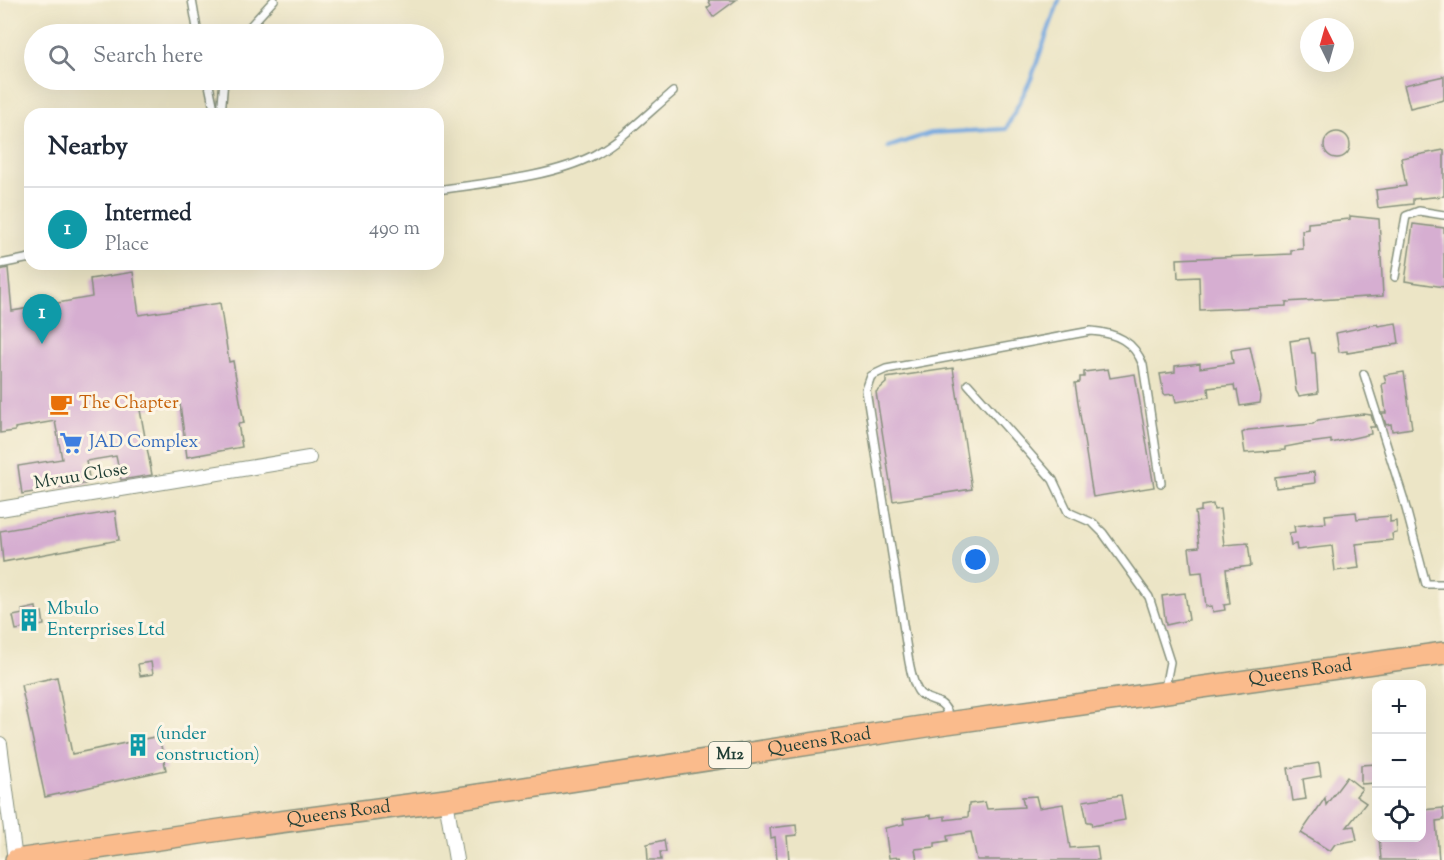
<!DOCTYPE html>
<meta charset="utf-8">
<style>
body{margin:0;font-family:"Sorts Mill Goudy",serif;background:#f6f6f7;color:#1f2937}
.controls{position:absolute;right:18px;bottom:18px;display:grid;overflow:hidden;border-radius:12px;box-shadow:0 6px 24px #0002}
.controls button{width:54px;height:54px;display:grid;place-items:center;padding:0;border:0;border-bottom:2px solid #e0e1e3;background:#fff;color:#1f2937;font:30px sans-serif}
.compass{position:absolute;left:1300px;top:18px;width:54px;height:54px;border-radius:50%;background:#fff;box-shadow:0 6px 24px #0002;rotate:355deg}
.you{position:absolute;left:976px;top:560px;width:21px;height:21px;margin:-15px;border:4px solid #fff;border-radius:50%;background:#1a73e8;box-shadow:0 0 0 9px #1a73e833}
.badge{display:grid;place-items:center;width:39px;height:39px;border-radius:50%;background:#0b8043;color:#fff;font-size:20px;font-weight:700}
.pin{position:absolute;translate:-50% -50px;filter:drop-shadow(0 2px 3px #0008)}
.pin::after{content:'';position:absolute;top:32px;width:21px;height:18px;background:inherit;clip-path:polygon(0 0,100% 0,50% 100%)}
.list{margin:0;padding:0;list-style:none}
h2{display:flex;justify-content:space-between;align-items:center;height:78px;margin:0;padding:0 24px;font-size:26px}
h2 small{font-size:20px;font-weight:400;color:#747a83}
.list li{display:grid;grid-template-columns:39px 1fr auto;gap:18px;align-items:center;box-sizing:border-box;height:84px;padding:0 24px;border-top:2px solid #e0e1e3}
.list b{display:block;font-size:22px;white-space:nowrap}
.list p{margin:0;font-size:20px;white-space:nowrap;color:#747a83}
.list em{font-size:20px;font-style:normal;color:#747a83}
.icon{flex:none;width:33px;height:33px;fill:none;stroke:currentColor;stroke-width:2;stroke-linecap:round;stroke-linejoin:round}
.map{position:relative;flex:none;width:1444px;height:860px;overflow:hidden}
.search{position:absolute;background:#fff;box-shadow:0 6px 24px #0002;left:24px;top:24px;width:420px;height:66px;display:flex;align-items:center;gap:15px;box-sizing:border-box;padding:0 21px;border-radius:33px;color:#747a83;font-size:22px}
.panel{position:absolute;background:#fff;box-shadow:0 6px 24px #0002;left:24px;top:108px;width:420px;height:162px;border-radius:18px}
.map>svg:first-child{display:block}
</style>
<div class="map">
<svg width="1444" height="860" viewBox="0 0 1444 860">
<rect width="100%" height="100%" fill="#fcf5e5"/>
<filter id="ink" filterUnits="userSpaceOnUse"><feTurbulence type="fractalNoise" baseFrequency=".0167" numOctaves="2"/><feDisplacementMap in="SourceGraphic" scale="12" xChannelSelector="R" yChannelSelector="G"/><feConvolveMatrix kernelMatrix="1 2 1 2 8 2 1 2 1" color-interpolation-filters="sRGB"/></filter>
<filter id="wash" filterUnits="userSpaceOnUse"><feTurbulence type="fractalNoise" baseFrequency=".008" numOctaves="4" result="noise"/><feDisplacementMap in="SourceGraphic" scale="24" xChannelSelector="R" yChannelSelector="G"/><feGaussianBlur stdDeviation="1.35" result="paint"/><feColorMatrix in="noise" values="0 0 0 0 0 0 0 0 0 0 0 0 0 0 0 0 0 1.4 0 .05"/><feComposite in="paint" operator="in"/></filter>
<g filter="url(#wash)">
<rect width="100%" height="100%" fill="#ece5c6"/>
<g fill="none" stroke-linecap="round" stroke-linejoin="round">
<path stroke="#72a7df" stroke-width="4" d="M 888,147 L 931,133 L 1006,129 L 1031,79 L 1059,0"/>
</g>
<g id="blocks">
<g fill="#d6aed1">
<path d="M 708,0 L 736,0 L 713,17 L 707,8 L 711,5 Z"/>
<path d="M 1444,76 L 1444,100 L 1410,108 L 1404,85 Z"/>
<circle cx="1337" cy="145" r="13"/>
<path d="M 1444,150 L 1444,196 L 1413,199 L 1413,204 L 1378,208 L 1376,190 L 1406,186 L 1401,158 Z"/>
<path d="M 1350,216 L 1379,219 L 1383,296 L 1286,302 L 1286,306 L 1200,310 L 1199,277 L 1178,278 L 1177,259 L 1291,254 L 1291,250 L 1303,249 L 1302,230 L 1308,229 L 1308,223 L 1350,219 Z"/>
<path d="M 1413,224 L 1444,228 L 1444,287 L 1405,281 Z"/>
<path d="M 8,268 L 12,311 L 92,297 L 90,279 L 133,272 L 139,315 L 220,303 L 229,362 L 233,361 L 244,423 L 238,424 L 242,447 L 187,457 L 180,404 L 140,410 L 152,475 L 121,480 L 116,456 L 86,461 L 90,483 L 22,494 L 18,466 L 62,459 L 55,421 L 15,428 L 15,431 L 0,433 L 0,270 Z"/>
<path d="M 1396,323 L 1399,343 L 1392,344 L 1392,346 L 1347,353 L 1347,351 L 1339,352 L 1336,333 L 1377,324 L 1378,326 Z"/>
<path d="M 1309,338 L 1312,353 L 1315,353 L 1318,393 L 1299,396 L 1296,391 L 1290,341 Z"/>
<path d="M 1250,347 L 1261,397 L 1260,403 L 1240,406 L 1237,390 L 1235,390 L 1234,385 L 1208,388 L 1209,397 L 1176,402 L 1174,394 L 1164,395 L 1160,374 L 1175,372 L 1175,366 L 1200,363 L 1200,368 L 1233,363 L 1231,350 Z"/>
<path d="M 953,368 L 972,489 L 893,501 L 876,392 L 886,383 L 886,378 Z"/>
<path d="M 1108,369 L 1110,378 L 1135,374 L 1154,487 L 1093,497 L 1075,383 L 1080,382 L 1080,377 L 1084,377 L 1084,372 Z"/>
<path d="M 1404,372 L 1412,428 L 1392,431 L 1391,424 L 1386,425 L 1382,413 L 1386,413 L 1382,384 L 1386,383 L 1384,375 Z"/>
<path d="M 1363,414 L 1371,415 L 1375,427 L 1370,427 L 1371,434 L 1331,443 L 1331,440 L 1301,444 L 1285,447 L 1285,450 L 1245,453 L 1242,433 L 1248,430 L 1313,424 L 1318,420 Z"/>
<path d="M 1314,472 L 1315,483 L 1276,488 L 1275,477 Z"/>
<path d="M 1213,504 L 1214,510 L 1220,509 L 1224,545 L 1248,543 L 1251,566 L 1226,569 L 1230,604 L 1224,605 L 1225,610 L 1213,612 L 1212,606 L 1206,607 L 1202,572 L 1192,573 L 1189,548 L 1199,547 L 1195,512 L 1201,511 L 1201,506 Z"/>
<path d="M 115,511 L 119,540 L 3,562 L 0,531 Z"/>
<path d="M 1356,512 L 1357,519 L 1390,516 L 1390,522 L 1396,521 L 1397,533 L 1392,534 L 1393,540 L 1356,544 L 1359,568 L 1335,571 L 1332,546 L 1297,550 L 1296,544 L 1291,545 L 1289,533 L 1295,532 L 1294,526 L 1326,523 L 1325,515 Z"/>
<path d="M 1185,593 L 1189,620 L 1166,625 L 1162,596 Z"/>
<path d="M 36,607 L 37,613 L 42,612 L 44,625 L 16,630 L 13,616 L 23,614 L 22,610 Z"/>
<path d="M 151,662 L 153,674 L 140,676 L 138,664 Z"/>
<path d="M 57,677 L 72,754 L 159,736 L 166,770 L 45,797 L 21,685 Z"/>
<path d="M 1319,763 L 1321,776 L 1303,779 L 1306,799 L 1293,801 L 1288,768 Z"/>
<path d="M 1377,764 L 1377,783 L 1361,784 L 1361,765 Z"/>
<path d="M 1347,777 L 1362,789 L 1356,796 L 1366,803 L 1347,827 L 1354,826 L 1357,840 L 1335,844 L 1330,851 L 1301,833 L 1325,798 L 1326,805 Z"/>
<path d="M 1121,795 L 1125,820 L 1092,826 L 1091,822 L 1087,822 L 1083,801 Z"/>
<path d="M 1036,796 L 1039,808 L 1063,804 L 1070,848 L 1097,846 L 1099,860 L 977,860 L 971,832 L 947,836 L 948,841 L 935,843 L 935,847 L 915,849 L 917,860 L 901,860 L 900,857 L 889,858 L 885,828 L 904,824 L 903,819 L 931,815 L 931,818 L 945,816 L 945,820 L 968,817 L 969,804 L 985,802 L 987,809 L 1024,807 L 1022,797 Z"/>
<path d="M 1443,808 L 1444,820 L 1436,821 L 1439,860 L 1381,860 L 1379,837 L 1422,837 L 1422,810 Z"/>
<path d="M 796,825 L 797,835 L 787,836 L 789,860 L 777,860 L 775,837 L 771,838 L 770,828 Z"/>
<path d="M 664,840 L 666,852 L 660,852 L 661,860 L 648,860 L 647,844 Z"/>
</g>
</g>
</g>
<g filter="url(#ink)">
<use href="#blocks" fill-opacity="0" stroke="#86917d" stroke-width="1.5"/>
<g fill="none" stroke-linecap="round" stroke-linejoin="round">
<g stroke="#86917d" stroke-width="10">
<g id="service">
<path d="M 192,0 L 198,34"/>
<path d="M 243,34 L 274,0"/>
<path d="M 208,80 L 215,114"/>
<path d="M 221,114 L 224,80"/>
<path d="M 438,190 C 485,183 553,177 594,155 C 623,139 648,113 673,92"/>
<path d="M 0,264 L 30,258"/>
<path d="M 1395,277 L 1406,216 L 1419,211 L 1444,215"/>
<path d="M 1364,374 L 1403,497 L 1426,584 L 1444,584"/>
<path d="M 968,384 L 1053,480 L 1068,512 L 1093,523 L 1103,533 L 1149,597 L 1170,662 L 1165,688"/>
<path d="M 943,719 L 947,711 C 941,699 932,702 922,695 C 914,690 911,671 909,662 L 866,390 L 871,376 L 886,369 L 1091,331 C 1116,333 1134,341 1143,365 L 1161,483"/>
</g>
</g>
<g stroke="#86917d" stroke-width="16">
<g id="minor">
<path d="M 0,509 L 309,458"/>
<path d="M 0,744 L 15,860"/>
<path d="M 446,800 L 456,860"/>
</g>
</g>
<g stroke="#86917d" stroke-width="24">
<g id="trunk">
<path id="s1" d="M 16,860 L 234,828 L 446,800 L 940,724 L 1444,653"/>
</g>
</g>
<use href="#service" stroke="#fff" stroke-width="7"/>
<use href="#minor" stroke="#fff" stroke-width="14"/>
<use href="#trunk" stroke="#fabb8c" stroke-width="21"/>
</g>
</g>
<defs>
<g id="cafe-bare" transform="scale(1.8)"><path d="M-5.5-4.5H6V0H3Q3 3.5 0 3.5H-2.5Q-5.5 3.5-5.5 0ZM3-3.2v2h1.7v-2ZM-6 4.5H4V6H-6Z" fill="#e8710a" stroke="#fcf5e5" stroke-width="2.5" paint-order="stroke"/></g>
<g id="supermarket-bare" transform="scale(1.8)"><path d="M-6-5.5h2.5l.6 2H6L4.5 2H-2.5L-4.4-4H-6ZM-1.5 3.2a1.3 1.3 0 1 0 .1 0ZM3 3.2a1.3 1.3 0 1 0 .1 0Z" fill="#3f7fe0" stroke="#fcf5e5" stroke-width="2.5" paint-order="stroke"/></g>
<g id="building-bare" transform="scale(1.8)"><path d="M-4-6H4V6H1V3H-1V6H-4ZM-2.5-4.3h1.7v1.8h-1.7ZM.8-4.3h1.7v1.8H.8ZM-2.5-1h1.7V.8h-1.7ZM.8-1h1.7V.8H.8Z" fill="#0f9aa8" stroke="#fcf5e5" stroke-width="2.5" paint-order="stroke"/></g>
</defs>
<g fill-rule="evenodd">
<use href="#cafe-bare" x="61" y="404"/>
<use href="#supermarket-bare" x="71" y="443"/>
<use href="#building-bare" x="29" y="620"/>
<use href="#building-bare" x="138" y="745"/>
</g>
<g text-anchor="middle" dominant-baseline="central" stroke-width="6" stroke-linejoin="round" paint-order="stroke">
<rect fill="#fcf5e5" stroke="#617469" stroke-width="1.5" x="709" y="742" width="42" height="26" rx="4.5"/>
<g font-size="16" font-weight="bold" fill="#1f3d34">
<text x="730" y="755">M12</text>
</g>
<g font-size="18" fill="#c56008" stroke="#fcf5e5" text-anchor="start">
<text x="79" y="404">The Chapter</text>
</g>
<g font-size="18" fill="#366cbe" stroke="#fcf5e5" text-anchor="start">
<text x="89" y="443">JAD Complex</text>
</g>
<g font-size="18" fill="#1f3d34" stroke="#fcf5e5">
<text transform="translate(81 477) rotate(-9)">Mvuu Close</text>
<text stroke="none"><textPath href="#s1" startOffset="1298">Queens Road</textPath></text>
<text stroke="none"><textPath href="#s1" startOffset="812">Queens Road</textPath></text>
<text stroke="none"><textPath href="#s1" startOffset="326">Queens Road</textPath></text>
</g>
<g font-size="18" fill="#0d838f" stroke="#fcf5e5" text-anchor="start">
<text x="47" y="610">Mbulo<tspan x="47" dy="21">Enterprises Ltd</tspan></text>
<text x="156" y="735">(under<tspan x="156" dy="21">construction)</tspan></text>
</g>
</g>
</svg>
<div class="controls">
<button>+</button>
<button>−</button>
<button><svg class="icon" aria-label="locate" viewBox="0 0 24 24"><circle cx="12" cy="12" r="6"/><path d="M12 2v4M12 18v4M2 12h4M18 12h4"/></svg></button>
</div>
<svg class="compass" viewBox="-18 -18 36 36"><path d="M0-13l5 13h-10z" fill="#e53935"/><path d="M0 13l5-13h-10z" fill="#747a83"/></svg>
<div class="you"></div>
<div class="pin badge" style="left:42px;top:344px;background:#0f9aa8">1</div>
<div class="search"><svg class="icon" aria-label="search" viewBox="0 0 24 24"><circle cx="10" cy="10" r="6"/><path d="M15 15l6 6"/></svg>Search here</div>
<section class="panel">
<h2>Nearby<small></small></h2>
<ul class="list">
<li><span class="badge" style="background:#0f9aa8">1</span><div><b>Intermed</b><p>Place</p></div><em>490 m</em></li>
</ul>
</section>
</div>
